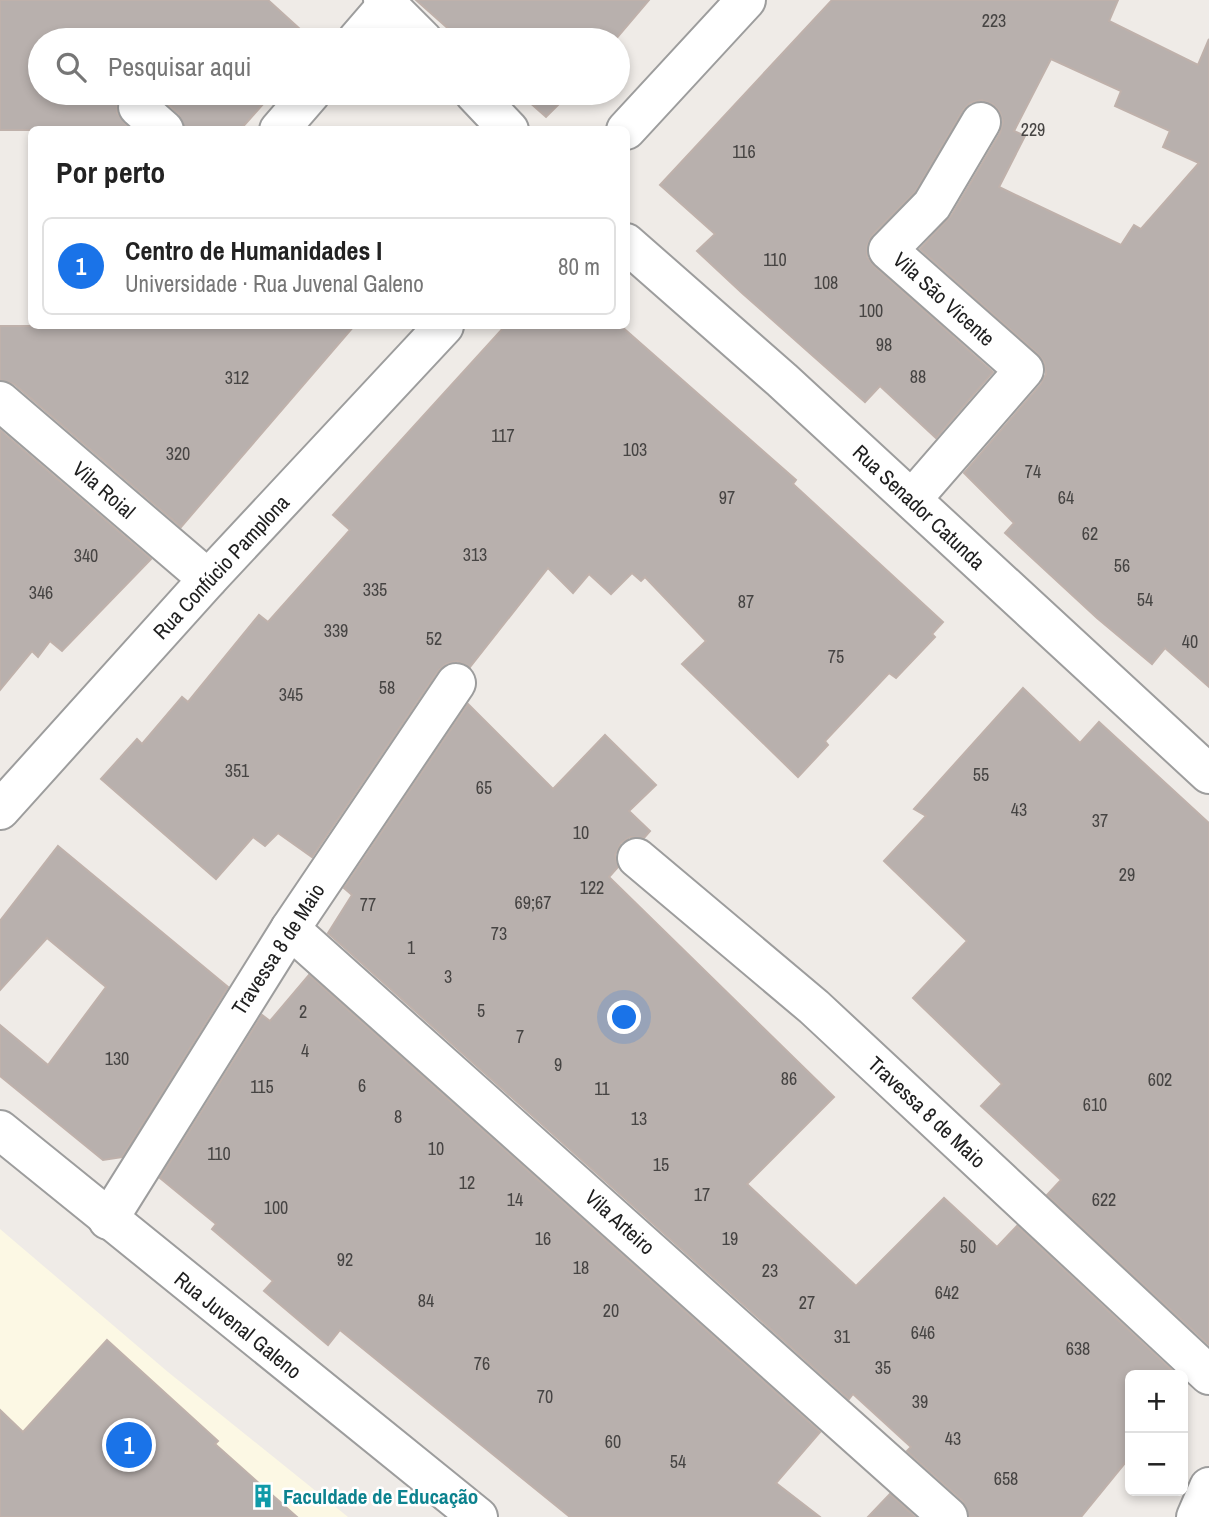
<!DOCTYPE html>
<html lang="pt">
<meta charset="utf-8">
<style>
body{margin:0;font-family:"Archivo Narrow",sans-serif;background:#f6f6f6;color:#222}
.controls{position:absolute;right:21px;bottom:21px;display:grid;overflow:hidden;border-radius:10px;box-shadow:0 4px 10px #0003}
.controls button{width:63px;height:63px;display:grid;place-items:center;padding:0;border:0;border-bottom:2px solid #e0e0e0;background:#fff;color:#222;font:35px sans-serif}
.you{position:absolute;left:625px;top:1018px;width:24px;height:24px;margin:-18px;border:5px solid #fff;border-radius:50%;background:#1a73e8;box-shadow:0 0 0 10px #1a73e833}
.badge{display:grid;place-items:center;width:46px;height:46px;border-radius:50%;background:#1a73e8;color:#fff;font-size:23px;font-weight:700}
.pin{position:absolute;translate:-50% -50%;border:4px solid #fff;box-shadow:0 2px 7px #0006}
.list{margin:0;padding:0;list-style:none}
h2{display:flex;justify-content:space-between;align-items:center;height:91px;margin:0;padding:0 28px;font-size:30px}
h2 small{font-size:23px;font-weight:400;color:#767676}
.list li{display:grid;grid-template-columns:46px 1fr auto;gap:21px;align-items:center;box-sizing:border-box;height:98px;margin:0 14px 14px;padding:0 14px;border:2px solid #e0e0e0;border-radius:10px}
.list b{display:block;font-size:26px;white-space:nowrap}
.list p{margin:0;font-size:23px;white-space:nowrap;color:#767676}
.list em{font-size:23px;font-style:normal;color:#767676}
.icon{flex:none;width:38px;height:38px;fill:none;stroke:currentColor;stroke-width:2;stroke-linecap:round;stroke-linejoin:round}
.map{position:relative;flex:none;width:1209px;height:1517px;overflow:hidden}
.search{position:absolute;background:#fff;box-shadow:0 4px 10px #0003;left:28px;top:28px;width:602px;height:77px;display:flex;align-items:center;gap:18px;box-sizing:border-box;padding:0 24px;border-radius:38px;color:#767676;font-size:26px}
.panel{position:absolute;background:#fff;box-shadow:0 4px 10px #0003;left:28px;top:126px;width:602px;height:203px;border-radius:10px}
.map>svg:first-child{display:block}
</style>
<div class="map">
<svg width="1209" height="1517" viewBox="0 0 1209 1517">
<rect width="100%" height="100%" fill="#efebe7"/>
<path fill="#fcf8e4" d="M 0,1229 L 168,1372 L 348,1517 L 0,1517 Z"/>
<g fill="#b8b0ad" stroke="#bfb1ab" stroke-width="2" fill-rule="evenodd">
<path d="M 0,0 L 268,0 L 312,40 L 40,40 L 40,93 L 122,93 L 117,102 L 117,113 L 130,130 L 0,130 Z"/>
<path d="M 416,0 L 649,0 L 615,40 L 461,40 Z"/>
<path d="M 832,0 L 1118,0 L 1109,21 L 1198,65 L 1209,39 L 1209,687 L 1165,648 L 1152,664 L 1097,618 L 1005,533 L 1014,523 L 964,473 L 1041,384 L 1046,374 L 1044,362 L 1038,354 L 920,249 L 951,216 L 1000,133 L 1003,122 L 1000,112 L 993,104 L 981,100 L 970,103 L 963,110 L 915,192 L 872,235 L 867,246 L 867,257 L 874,266 L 993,372 L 936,438 L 880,386 L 865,402 L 742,293 L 697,251 L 715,234 L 660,185 ZM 1051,59 L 1121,91 L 1115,106 L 1170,131 L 1163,147 L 1199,163 L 1141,229 L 1134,225 L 1121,245 L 999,187 L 1025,136 L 1014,131 Z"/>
<path d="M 155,93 L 273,93 L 240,130 L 185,130 L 179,114 Z"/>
<path d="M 519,93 L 570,93 L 546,117 Z"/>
<path d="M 0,326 L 354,326 L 181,527 L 14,384 L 0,380 Z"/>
<path d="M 505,326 L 621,326 L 796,480 L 793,484 L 943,622 L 932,634 L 935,637 L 896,678 L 889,673 L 825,741 L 828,745 L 798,777 L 682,664 L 706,641 L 645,577 L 641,581 L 632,573 L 611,594 L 589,574 L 573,593 L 548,568 L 470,667 L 457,661 L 446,664 L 438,671 L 312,857 L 278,833 L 265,846 L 253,837 L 216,879 L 101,779 L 137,739 L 142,744 L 182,697 L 188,702 L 259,615 L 268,622 L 350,530 L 333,515 Z"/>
<path d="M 0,430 L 151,559 L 62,651 L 50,641 L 38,657 L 32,651 L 0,690 Z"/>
<path d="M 1023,688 L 1080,743 L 1099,722 L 1209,823 L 1209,1345 L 1047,1195 L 1061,1180 L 981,1106 L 1002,1084 L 913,998 L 967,941 L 884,861 L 926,816 L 914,809 Z"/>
<path d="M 468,704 L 553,789 L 605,735 L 656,785 L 629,811 L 650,831 L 644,838 L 630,837 L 621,843 L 615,855 L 618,867 L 609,877 L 834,1097 L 747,1184 L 856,1286 L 944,1198 L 997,1247 L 1017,1226 L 1177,1375 L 1130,1375 L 1130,1457 L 1081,1517 L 969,1517 L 963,1501 L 907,1451 L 911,1447 L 853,1394 L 849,1399 L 328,933 L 352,895 L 344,888 Z"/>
<path d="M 58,846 L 228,987 L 122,1157 L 103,1160 L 0,1076 L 0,1025 L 48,1065 L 106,987 L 47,938 L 0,990 L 0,921 Z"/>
<path d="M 309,975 L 820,1432 L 776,1483 L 820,1517 L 570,1517 L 340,1330 L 328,1345 L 264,1291 L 273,1281 L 212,1229 L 216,1224 L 160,1178 L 262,1015 L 270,1021 Z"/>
<path d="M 107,1340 L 218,1441 L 215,1444 L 297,1517 L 0,1517 L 0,1410 L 23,1432 Z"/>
<path d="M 890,1494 L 915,1517 L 868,1517 Z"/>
</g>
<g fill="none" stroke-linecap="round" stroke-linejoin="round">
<g stroke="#9d9d9d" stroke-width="42">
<g id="minor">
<path d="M 383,0 L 423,40"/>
<path d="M 357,40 L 388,4"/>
<path d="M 474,93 L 509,130"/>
<path d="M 138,107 L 164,130"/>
<path d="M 279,130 L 311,93"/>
<path d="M 626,130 L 746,0"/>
<path d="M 626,243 L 782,380 L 1209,774"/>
<path d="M 0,401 L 208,579"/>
<path d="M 912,499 L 1024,370 L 888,250 L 932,205 L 981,122"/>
<path d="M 0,810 L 208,579 L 444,326"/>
<path d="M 637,858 L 814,1007 L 1209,1375"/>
<path d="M 290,929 L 948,1517"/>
<path d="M 108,1220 L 290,929 L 456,683"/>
</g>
</g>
<g stroke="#9d9d9d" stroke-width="42">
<g id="tertiary">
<path d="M 0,1130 L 478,1517"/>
<path d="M 1196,1517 L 1209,1487"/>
</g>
</g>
<use href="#minor" stroke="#fff" stroke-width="38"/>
<use href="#tertiary" stroke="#fff" stroke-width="38"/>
</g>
<defs>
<g id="building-bare" transform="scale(1.89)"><path d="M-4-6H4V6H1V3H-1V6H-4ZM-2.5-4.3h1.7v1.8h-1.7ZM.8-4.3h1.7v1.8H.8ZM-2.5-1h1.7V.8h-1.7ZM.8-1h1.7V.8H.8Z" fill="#0f9aa8" stroke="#fff" stroke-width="2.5" paint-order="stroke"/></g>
</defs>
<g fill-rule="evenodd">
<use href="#building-bare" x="263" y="1496"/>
</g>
<g text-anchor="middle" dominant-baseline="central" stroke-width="5" stroke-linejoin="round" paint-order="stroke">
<g font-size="18" fill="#464443">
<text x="994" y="20">223</text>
<text x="1033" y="129">229</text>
<text x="744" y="151">116</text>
<text x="775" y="259">110</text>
<text x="826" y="282">108</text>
<text x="871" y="310">100</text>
<text x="884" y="344">98</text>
<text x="918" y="376">88</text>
<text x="237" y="377">312</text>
<text x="503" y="435">117</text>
<text x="635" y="449">103</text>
<text x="178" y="453">320</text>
<text x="1033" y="471">74</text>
<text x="727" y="497">97</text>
<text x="1066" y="497">64</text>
<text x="1090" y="533">62</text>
<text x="475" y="554">313</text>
<text x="86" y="555">340</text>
<text x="1122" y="565">56</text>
<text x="375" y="589">335</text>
<text x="41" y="592">346</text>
<text x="1145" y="599">54</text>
<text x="746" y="601">87</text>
<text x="336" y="630">339</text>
<text x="434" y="638">52</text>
<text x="1190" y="641">40</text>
<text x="836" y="656">75</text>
<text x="387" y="687">58</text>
<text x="291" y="694">345</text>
<text x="237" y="770">351</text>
<text x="981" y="774">55</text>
<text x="484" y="787">65</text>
<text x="1019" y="809">43</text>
<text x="1100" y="820">37</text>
<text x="581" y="832">10</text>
<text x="1127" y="874">29</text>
<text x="592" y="887">122</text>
<text x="533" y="902">69;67</text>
<text x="368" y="904">77</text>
<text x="499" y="933">73</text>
<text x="411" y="947">1</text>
<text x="448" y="976">3</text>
<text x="481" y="1010">5</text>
<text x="303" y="1011">2</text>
<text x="520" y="1036">7</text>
<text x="305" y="1050">4</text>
<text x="117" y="1058">130</text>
<text x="558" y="1064">9</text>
<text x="789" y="1078">86</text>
<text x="1160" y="1079">602</text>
<text x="362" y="1085">6</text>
<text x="262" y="1086">115</text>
<text x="602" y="1088">11</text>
<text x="1095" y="1104">610</text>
<text x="398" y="1116">8</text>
<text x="639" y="1118">13</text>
<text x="436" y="1148">10</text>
<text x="219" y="1153">110</text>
<text x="661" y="1164">15</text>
<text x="467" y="1182">12</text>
<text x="702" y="1194">17</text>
<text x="515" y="1199">14</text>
<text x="1104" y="1199">622</text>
<text x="276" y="1207">100</text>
<text x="543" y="1238">16</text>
<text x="730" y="1238">19</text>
<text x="968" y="1246">50</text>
<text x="345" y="1259">92</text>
<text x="581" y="1267">18</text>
<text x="770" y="1270">23</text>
<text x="947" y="1292">642</text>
<text x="426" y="1300">84</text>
<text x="807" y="1302">27</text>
<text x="611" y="1310">20</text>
<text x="923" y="1332">646</text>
<text x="842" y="1336">31</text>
<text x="1078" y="1348">638</text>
<text x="482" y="1363">76</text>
<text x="883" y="1367">35</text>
<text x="545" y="1396">70</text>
<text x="920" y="1401">39</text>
<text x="953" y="1438">43</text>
<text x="613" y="1441">60</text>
<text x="678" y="1461">54</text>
<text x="1006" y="1478">658</text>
</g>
<g font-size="21" fill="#202020" stroke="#fff">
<text transform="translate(944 299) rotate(42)">Vila São Vicente</text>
<text transform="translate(104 490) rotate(41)">Vila Roial</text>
<text transform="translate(919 507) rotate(43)">Rua Senador Catunda</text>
<text transform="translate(221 567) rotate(-47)">Rua Confúcio Pamplona</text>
<text transform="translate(278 949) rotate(-57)">Travessa 8 de Maio</text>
<text transform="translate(927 1112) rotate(43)">Travessa 8 de Maio</text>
<text transform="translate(620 1222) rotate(42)">Vila Arteiro</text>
<text transform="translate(238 1325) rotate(39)">Rua Juvenal Galeno</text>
</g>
<g font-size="21" font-weight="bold" fill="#0d838f" stroke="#fff" text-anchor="start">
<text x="283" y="1496">Faculdade de Educação</text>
</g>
</g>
</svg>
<div class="controls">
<button>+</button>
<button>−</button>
</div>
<div class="you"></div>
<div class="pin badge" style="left:129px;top:1445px">1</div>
<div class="search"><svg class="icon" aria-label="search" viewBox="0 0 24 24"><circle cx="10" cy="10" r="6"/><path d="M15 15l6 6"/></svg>Pesquisar aqui</div>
<section class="panel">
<h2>Por perto<small></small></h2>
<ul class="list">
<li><span class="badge">1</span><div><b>Centro de Humanidades I</b><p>Universidade · Rua Juvenal Galeno</p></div><em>80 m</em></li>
</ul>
</section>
</div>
